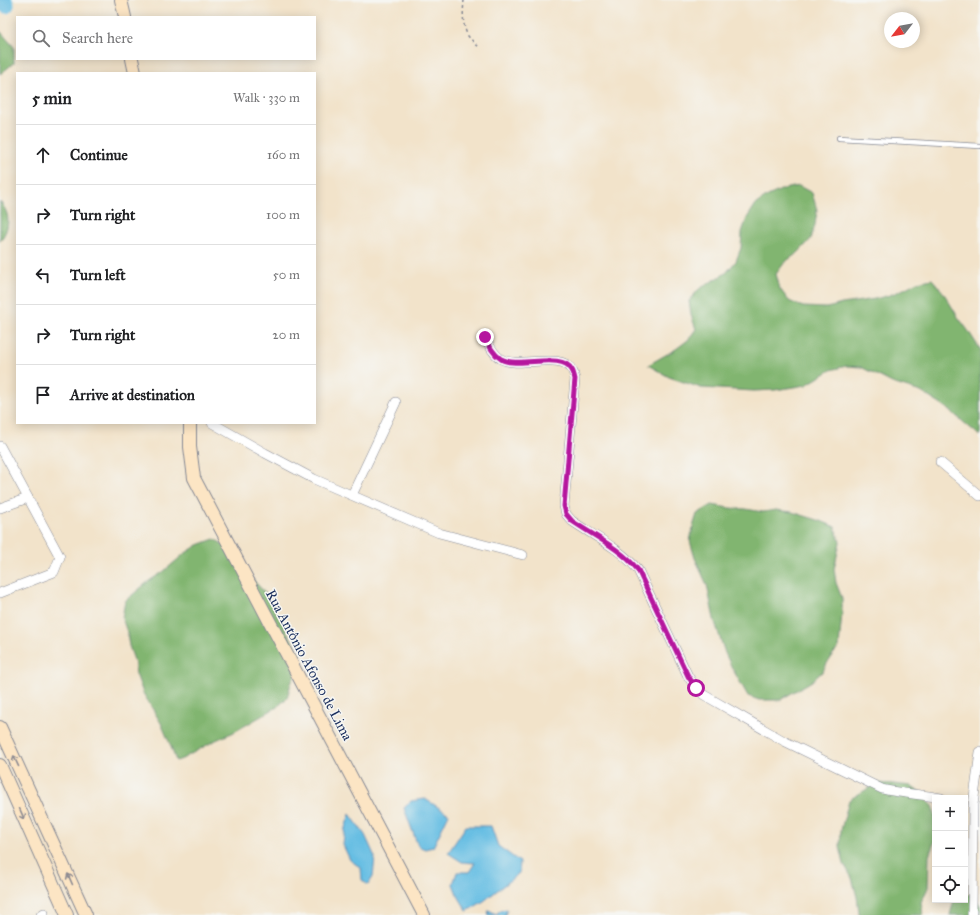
<!DOCTYPE html>
<meta charset="utf-8">
<style>
body{margin:0;font-family:"IM FELL Great Primer",serif;background:#f6f6f6;color:#202124}
.controls{position:absolute;right:12px;bottom:12px;display:grid;overflow:hidden;border-radius:0px;box-shadow:0 2px 10px #0003}
.controls button{width:36px;height:36px;display:grid;place-items:center;padding:0;border:0;border-bottom:1px solid #e0e0e0;background:#fff;color:#202124;font:20px sans-serif}
.compass{position:absolute;left:884px;top:12px;width:36px;height:36px;border-radius:50%;background:#fff;box-shadow:0 2px 10px #0003;rotate:239deg}
.stop{position:absolute;width:12px;height:12px;margin:-9px;border:3px solid #b5179e;border-radius:50%;background:#fff}
.stop.end{background:#b5179e;border-color:#fff;box-shadow:0 1px 4px #0008}
.list{margin:0;padding:0;list-style:none}
h2{display:flex;justify-content:space-between;align-items:center;height:52px;margin:0;padding:0 16px;font-size:17px}
h2 small{font-size:13px;font-weight:400;color:#757577}
.list li{display:grid;grid-template-columns:26px 1fr auto;gap:12px;align-items:center;box-sizing:border-box;height:60px;padding:0 16px;border-top:1px solid #e0e0e0}
.list b{display:block;font-size:15px;white-space:nowrap}
.list em{font-size:13px;font-style:normal;color:#757577}
.icon{flex:none;width:22px;height:22px;fill:none;stroke:currentColor;stroke-width:2;stroke-linecap:round;stroke-linejoin:round}
.map{position:relative;flex:none;width:980px;height:915px;overflow:hidden}
.search{position:absolute;background:#fff;box-shadow:0 2px 10px #0003;left:16px;top:16px;width:300px;height:44px;display:flex;align-items:center;gap:10px;box-sizing:border-box;padding:0 14px;border-radius:0px;color:#757577;font-size:15px}
.panel{position:absolute;background:#fff;box-shadow:0 2px 10px #0003;left:16px;top:72px;width:300px;height:352px;border-radius:0px}
.map>svg:first-child{display:block}
</style>
<div class="map">
<svg width="980" height="915" viewBox="0 0 980 915">
<rect width="100%" height="100%" fill="#f6f6f2"/>
<filter id="ink" filterUnits="userSpaceOnUse"><feTurbulence type="fractalNoise" baseFrequency=".025" numOctaves="2"/><feDisplacementMap in="SourceGraphic" scale="8" xChannelSelector="R" yChannelSelector="G"/><feConvolveMatrix kernelMatrix="1 2 1 2 8 2 1 2 1" color-interpolation-filters="sRGB"/></filter>
<filter id="wash" filterUnits="userSpaceOnUse"><feTurbulence type="fractalNoise" baseFrequency=".012" numOctaves="4" result="noise"/><feDisplacementMap in="SourceGraphic" scale="16" xChannelSelector="R" yChannelSelector="G"/><feGaussianBlur stdDeviation="0.9" result="paint"/><feColorMatrix in="noise" values="0 0 0 0 0 0 0 0 0 0 0 0 0 0 0 0 0 1.4 0 .05"/><feComposite in="paint" operator="in"/></filter>
<g filter="url(#wash)">
<rect width="100%" height="100%" fill="#f2e3ca"/>
<g fill="#81b56f" stroke="#4e7266">
<path d="M 0,31 L 14,47 L 14,63 L 0,74 Z"/>
<path d="M 799,186 L 812,193 L 817,210 L 815,225 L 811,239 L 799,252 L 785,262 L 776,274 L 780,289 L 789,301 L 803,307 L 827,308 L 842,304 L 875,299 L 890,295 L 904,289 L 917,282 L 932,279 L 943,292 L 958,317 L 967,329 L 980,349 L 980,436 L 948,409 L 921,392 L 892,383 L 861,367 L 846,366 L 831,370 L 806,385 L 775,390 L 754,391 L 701,388 L 669,377 L 648,365 L 676,349 L 688,340 L 696,329 L 691,315 L 689,301 L 699,289 L 726,273 L 736,261 L 741,248 L 742,232 L 747,218 L 756,204 L 768,196 L 783,189 Z"/>
<path d="M 0,202 C 11,214 10,228 0,241 Z"/>
<path d="M 712,505 L 729,508 L 746,509 L 763,512 L 776,510 L 792,512 L 821,521 L 835,527 L 840,542 L 834,569 L 836,583 L 842,598 L 842,613 L 839,647 L 830,658 L 823,671 L 812,681 L 780,700 L 759,700 L 748,696 L 732,668 L 725,653 L 714,619 L 707,585 L 695,558 L 690,541 L 693,527 L 697,514 Z"/>
<path d="M 214,539 L 228,547 L 246,572 L 265,593 L 299,653 L 299,669 L 291,683 L 287,698 L 277,707 L 234,732 L 216,740 L 182,759 L 176,761 L 170,744 L 161,723 L 143,693 L 136,674 L 134,660 L 129,646 L 127,632 L 122,618 L 125,601 L 149,581 L 163,572 L 184,554 L 198,545 Z"/>
<path d="M 877,783 L 893,784 L 911,786 L 923,795 L 932,806 L 935,815 L 935,840 L 929,856 L 928,888 L 921,902 L 923,915 L 859,915 L 859,912 L 857,897 L 852,878 L 844,864 L 840,847 L 841,830 L 849,800 Z"/>
<path d="M 965,894 L 971,895 L 980,905 L 980,915 L 950,915 L 954,900 L 965,900 Z"/>
</g>
<g fill="#66bee3" stroke="#4076a0">
<path d="M 425,799 L 449,814 L 433,847 L 425,849 L 418,846 L 404,808 L 411,801 Z"/>
<path d="M 350,814 L 365,835 L 375,857 L 373,877 L 368,885 L 362,880 L 361,868 L 350,860 L 343,845 L 345,828 Z"/>
<path d="M 466,826 L 491,826 L 498,846 L 520,862 L 519,873 L 484,901 L 467,911 L 457,894 L 453,884 L 457,872 L 469,872 L 475,863 L 462,862 L 448,853 Z"/>
<path d="M 507,909 L 505,915 L 488,915 L 489,910 L 496,914 L 501,910 Z"/>
</g>
<g fill="none" stroke-linecap="round" stroke-linejoin="round">
<path stroke="#66bee3" stroke-width="17" d="M 3,0 L 6,5"/>
</g>
</g>
<g filter="url(#ink)">
<g fill="none" stroke-linecap="round" stroke-linejoin="round">
<g stroke="#868994" stroke-width="6">
<path id="service" d="M 839,138 L 980,146"/>
</g>
<g stroke="#868994" stroke-width="10">
<g id="minor">
<path d="M 485,337 C 489,345 493,354 501,359 C 519,369 562,351 572,370 C 574,373 574,376 575,379 L 564,506 L 566,514 L 572,521 C 594,536 621,549 638,570 L 688,676 L 696,688 L 704,695 L 784,741 L 882,789 C 902,794 922,794 941,798"/>
<path d="M 212,423 L 265,453 L 314,479 L 439,533 L 523,555"/>
<path d="M 0,446 L 60,557 L 54,572 L 0,593"/>
<path d="M 940,462 L 980,496"/>
<path d="M 352,495 L 396,402"/>
<path d="M 0,508 L 28,498"/>
<path d="M 41,915 L 44,913"/>
<path d="M 972,915 L 973,805 L 980,752"/>
</g>
</g>
<g stroke="#868994" stroke-width="14">
<g id="secondary">
<path d="M 121,0 L 125,17"/>
<path d="M 132,59 L 135,73"/>
<path d="M 190,423 L 190,447 L 194,478 L 424,915"/>
<path d="M 0,727 L 86,915"/>
<path d="M 0,765 L 67,915"/>
</g>
</g>
<path stroke="#868994" stroke-width="1.5" stroke-dasharray="3 3" stroke-linecap="butt" d="M 464,0 C 463,12 462,25 468,36 C 471,40 476,44 480,48"/>
<use href="#service" stroke="#fff" stroke-width="4.5"/>
<use href="#minor" stroke="#fff" stroke-width="9"/>
<use href="#secondary" stroke="#fce5c4" stroke-width="12"/>
</g>
<defs><path id="oneway-shaft" d="M-6 0H5M1.5-3L5.5 0L1.5 3" fill="none" stroke-width="1.6" stroke-linecap="round" stroke-linejoin="round"/></defs>
<g stroke="#8c8a91">
<use href="#oneway-shaft" transform="translate(16 761) rotate(-115)"/>
<use href="#oneway-shaft" transform="translate(22 814) rotate(66)"/>
<use href="#oneway-shaft" transform="translate(70 879) rotate(-114)"/>
</g>
</g>
<g fill="none" stroke-linecap="round" stroke-linejoin="round" filter="url(#ink)">
<path stroke="#b5179e" stroke-width="5" d="M 485,337 C 489,345 493,354 501,359 C 519,369 562,351 572,370 C 574,373 574,376 575,379 L 564,506 L 566,514 L 572,521 C 594,536 621,549 638,570 L 688,676 L 696,688"/>
</g>
<g text-anchor="middle" dominant-baseline="central" stroke-width="3" stroke-linejoin="round" paint-order="stroke">
<g font-size="14" fill="#1b2f5e" stroke="#f6f6f2">
<text transform="translate(309 665) rotate(62)">Rua Antônio Afonso de Lima</text>
</g>
</g>
</svg>
<div class="controls">
<button>+</button>
<button>−</button>
<button><svg class="icon" aria-label="locate" viewBox="0 0 24 24"><circle cx="12" cy="12" r="6"/><path d="M12 2v4M12 18v4M2 12h4M18 12h4"/></svg></button>
</div>
<svg class="compass" viewBox="-18 -18 36 36"><path d="M0-13l5 13h-10z" fill="#e53935"/><path d="M0 13l5-13h-10z" fill="#757577"/></svg>
<div class="stop" style="left:696px;top:688px"></div>
<div class="stop end" style="left:485px;top:337px"></div>
<div class="search"><svg class="icon" aria-label="search" viewBox="0 0 24 24"><circle cx="10" cy="10" r="6"/><path d="M15 15l6 6"/></svg>Search here</div>
<section class="panel">
<h2>5 min<small>Walk · 330 m</small></h2>
<ul class="list">
<li><svg class="icon" aria-label="ahead" viewBox="0 0 24 24"><path d="M12 20V5M6 11l6-6 6 6"/></svg><div><b>Continue</b></div><em>160 m</em></li>
<li><svg class="icon" aria-label="right" viewBox="0 0 24 24"><path d="M7 20v-9h11M14 6l5 5-5 5"/></svg><div><b>Turn right</b></div><em>100 m</em></li>
<li><svg class="icon" aria-label="left" viewBox="0 0 24 24"><path d="M17 20v-9H6M10 6l-5 5 5 5"/></svg><div><b>Turn left</b></div><em>50 m</em></li>
<li><svg class="icon" aria-label="right" viewBox="0 0 24 24"><path d="M7 20v-9h11M14 6l5 5-5 5"/></svg><div><b>Turn right</b></div><em>20 m</em></li>
<li><svg class="icon" aria-label="arrive" viewBox="0 0 24 24"><path d="M6 21V4h12l-3 4 3 4H6"/></svg><div><b>Arrive at destination</b></div></li>
</ul>
</section>
</div>
